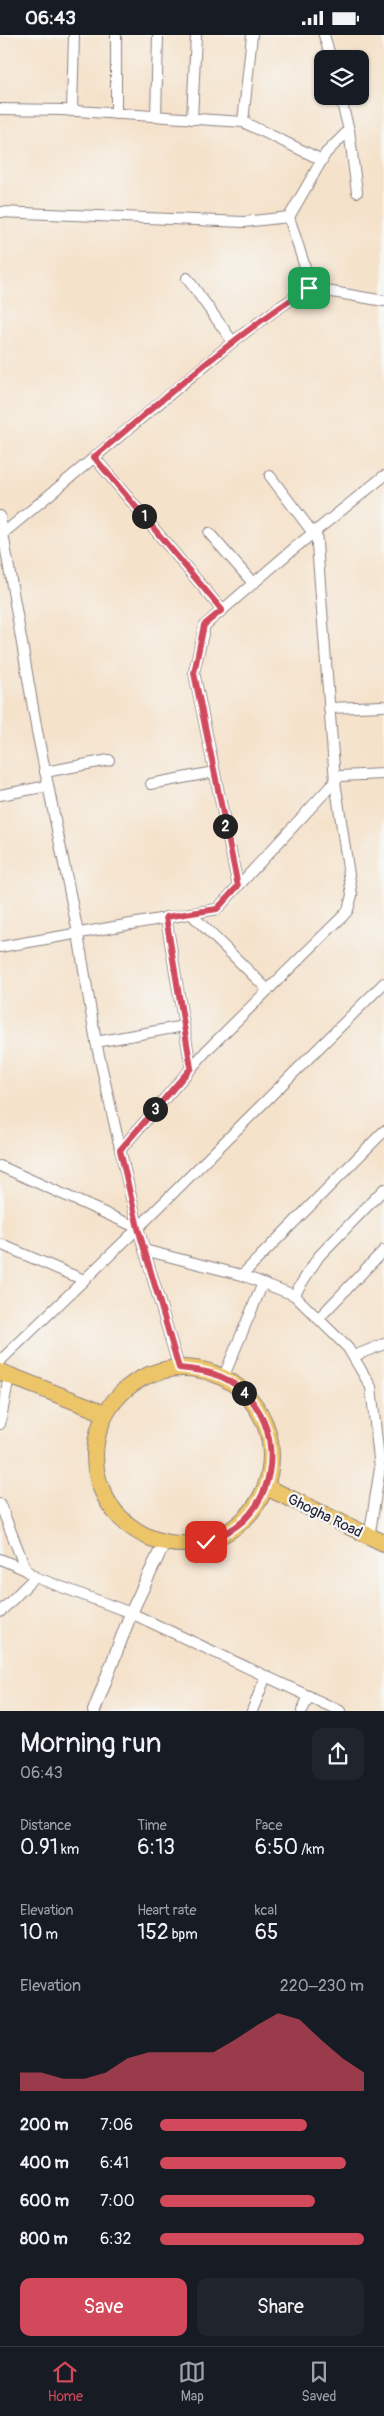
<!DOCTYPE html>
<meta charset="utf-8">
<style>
:root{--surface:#171b24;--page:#20242c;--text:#f1f3f6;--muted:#9ea1a6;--line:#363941;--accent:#d1495b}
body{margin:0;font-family:Pangolin,sans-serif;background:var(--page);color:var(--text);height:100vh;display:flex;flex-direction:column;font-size:19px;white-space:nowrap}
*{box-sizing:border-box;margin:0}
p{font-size:16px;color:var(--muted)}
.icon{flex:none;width:28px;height:28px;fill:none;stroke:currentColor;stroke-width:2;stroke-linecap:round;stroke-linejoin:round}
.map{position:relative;height:1676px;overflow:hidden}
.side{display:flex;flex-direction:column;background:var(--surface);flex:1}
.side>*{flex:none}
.buttons{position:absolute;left:314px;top:15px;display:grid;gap:10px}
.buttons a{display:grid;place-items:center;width:55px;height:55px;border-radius:10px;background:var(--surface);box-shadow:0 1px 4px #0004;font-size:25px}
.pin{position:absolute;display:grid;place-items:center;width:42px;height:42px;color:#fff;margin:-21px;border-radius:10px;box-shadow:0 2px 8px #0006}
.km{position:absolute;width:25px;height:25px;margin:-12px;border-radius:50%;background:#222;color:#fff;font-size:14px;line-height:25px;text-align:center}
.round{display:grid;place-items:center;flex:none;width:52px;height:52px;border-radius:10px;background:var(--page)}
.overview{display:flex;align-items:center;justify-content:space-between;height:85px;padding:0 20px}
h1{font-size:28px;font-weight:600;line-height:38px}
.metrics{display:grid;grid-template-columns:repeat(3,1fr);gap:8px;height:85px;padding:5px 20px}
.metrics div{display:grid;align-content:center}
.metrics b{font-size:21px;font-weight:600}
.metrics small{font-size:14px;font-weight:400}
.metrics p{font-size:14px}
.chart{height:140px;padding:10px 20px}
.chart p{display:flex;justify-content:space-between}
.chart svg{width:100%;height:90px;margin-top:5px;fill:var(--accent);opacity:.7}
.action{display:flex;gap:10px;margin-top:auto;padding:10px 20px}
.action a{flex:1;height:58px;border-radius:10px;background:var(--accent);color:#fff;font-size:20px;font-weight:600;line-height:58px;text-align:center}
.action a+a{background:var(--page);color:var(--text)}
ul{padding:0 20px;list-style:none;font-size:16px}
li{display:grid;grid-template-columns:80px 60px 1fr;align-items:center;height:38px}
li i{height:12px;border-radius:6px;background:var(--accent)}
.status{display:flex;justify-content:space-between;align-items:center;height:35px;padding:0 25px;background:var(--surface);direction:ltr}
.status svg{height:14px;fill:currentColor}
.menu{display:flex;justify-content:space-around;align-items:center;height:70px;border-top:1px solid var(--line);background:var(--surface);font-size:14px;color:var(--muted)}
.menu a{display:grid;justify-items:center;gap:2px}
.menu .selected{color:var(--accent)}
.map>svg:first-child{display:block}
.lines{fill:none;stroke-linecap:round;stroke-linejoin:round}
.minor-casing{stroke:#8c8283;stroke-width:12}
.tertiary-casing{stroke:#8c8283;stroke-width:14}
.primary-casing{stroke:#8c8283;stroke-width:18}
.minor{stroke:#fff;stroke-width:10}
.tertiary{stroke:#fff;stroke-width:12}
.primary{stroke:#edc569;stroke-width:16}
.route-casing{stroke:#fff;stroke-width:10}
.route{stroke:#d1495b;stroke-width:6}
.labels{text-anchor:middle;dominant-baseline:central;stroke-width:4.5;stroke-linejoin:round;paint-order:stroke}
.street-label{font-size:15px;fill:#22223b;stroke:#f6f6f2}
</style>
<div class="status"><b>06:43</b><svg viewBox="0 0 49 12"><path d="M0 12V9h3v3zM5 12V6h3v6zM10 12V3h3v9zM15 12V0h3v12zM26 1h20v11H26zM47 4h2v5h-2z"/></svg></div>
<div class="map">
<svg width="384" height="1676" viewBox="0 0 384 1676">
<rect width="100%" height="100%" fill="#f6f6f2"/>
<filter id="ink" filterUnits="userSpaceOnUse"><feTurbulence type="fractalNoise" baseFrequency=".02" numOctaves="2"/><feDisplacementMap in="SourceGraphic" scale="10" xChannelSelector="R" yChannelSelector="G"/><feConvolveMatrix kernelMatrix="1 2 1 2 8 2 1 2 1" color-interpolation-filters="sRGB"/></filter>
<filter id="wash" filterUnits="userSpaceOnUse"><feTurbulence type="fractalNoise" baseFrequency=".0096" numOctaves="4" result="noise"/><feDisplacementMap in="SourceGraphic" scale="20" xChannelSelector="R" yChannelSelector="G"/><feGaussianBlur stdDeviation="1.12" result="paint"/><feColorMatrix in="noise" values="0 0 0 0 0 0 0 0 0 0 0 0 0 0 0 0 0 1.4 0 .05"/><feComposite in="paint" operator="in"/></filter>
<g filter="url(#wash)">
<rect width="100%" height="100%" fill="#f5e2cb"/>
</g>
<g filter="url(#ink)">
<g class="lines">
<defs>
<g id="minor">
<polyline points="324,0 331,24"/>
<polyline points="0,74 62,75 243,87 252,0"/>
<polyline points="72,76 74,0"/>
<polyline points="116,79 116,0"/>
<polyline points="156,82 158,0"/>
<polyline points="192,84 196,0"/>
<polyline points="243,87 322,125"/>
<polyline points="349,95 357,157"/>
<polyline points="0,177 244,187 289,182 326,118 349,95 340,61"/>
<polyline points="289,182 312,254"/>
<polyline points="187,243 233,307"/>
<polyline points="94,422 222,575"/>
<polyline points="270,441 313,498"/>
<polyline points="0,481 37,696 77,893 96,1007 138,1193 179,1333"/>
<polyline points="209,498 253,548"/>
<polyline points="0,501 235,305 277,274 309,253 384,266"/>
<polyline points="329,673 383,671"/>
<polyline points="45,737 109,725"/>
<polyline points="151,749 214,737"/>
<polyline points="0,760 48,751"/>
<polyline points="238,851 194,637 205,590 292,515 384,441"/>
<polyline points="190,878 268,955"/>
<polyline points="166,882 191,1033"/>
<polyline points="0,912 217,874 340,741 384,739"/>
<polyline points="96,1007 184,991"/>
<polyline points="120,1115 207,1015 343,881 348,875 352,860 335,746 316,496"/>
<polyline points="0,1131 138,1193"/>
<polyline points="0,1209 84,1245"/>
<polyline points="144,1215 242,1240 294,1260"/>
<polyline points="242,1240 384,1096"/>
<polyline points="319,1283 384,1215"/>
<polyline points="354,1321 384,1309"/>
<polyline points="0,1326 134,1197 384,948"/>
<polyline points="223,1343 263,1248"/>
<polyline points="0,1389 9,1341"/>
<polyline points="0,1469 26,1535"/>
<polyline points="369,1503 380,1433 371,1352 348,1313 294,1260 319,1221 384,1154"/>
<polyline points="0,1524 26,1535 35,1542 131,1578 340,1676"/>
<polyline points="0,1577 35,1542"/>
<polyline points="252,1676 266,1641"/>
<polyline points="302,1676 309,1661"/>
</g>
<polyline id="tertiary" points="94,1676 131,1578 164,1508"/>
<g id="primary">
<circle cx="183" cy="1421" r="88"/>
<polyline points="0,1337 105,1378"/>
<polyline points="266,1452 384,1508"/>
</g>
</defs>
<use href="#minor" class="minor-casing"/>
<use href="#tertiary" class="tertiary-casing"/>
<use href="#primary" class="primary-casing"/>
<use href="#minor" class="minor"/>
<use href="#tertiary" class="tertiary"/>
<use href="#primary" class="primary"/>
</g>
</g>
<g class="lines" filter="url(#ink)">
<defs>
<path id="route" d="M206,1507C219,1502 232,1496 243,1486C283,1449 279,1380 234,1349C217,1337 199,1335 179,1333L138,1193L120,1115L191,1033L166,882L217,874L238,851L194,638L204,590L222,575L94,422C164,364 232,302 309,253"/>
</defs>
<use href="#route" class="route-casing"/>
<use href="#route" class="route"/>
</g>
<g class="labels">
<g class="street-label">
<text transform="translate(325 1481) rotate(26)">Ghogha Road</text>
</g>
</g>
</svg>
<div class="buttons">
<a><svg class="icon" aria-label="layers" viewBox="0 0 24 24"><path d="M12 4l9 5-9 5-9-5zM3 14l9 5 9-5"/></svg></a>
</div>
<div class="pin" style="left:309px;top:253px;background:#1e9e55"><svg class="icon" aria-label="arrive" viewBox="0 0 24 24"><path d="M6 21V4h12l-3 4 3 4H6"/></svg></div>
<div class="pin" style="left:206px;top:1507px;background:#d93025"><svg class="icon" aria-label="check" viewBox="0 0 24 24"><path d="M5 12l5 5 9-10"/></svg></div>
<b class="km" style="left:144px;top:481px">1</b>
<b class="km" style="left:225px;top:791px">2</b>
<b class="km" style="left:155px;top:1074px">3</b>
<b class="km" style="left:244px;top:1358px">4</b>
</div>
<section class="side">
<div class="overview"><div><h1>Morning run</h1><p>06:43</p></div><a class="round"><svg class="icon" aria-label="share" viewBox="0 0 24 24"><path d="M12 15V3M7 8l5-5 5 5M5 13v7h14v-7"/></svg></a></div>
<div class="metrics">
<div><p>Distance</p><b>0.91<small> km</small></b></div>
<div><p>Time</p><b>6:13</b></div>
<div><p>Pace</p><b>6:50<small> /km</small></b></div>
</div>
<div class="metrics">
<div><p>Elevation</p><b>10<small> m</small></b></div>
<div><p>Heart rate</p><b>152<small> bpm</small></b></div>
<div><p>kcal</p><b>65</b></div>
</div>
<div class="chart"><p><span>Elevation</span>220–230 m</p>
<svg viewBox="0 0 160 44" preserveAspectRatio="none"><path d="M0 44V35L10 35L20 38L30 38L40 35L50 28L60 25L70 25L80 25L90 25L100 19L110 12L120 6L130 9L140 19L150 28L160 35V44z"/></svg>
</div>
<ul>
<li><b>200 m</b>7:06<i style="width:72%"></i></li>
<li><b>400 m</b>6:41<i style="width:91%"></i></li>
<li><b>600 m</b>7:00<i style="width:76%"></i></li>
<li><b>800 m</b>6:32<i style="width:100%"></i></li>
</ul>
<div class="action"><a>Save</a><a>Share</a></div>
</section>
<nav class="menu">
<a class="selected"><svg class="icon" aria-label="home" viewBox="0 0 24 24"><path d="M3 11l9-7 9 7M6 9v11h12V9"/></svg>Home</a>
<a><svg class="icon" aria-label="map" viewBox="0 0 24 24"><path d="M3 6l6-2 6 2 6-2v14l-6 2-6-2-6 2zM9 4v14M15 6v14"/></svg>Map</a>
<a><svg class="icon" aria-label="saved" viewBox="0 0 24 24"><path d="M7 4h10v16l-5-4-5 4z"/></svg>Saved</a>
</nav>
